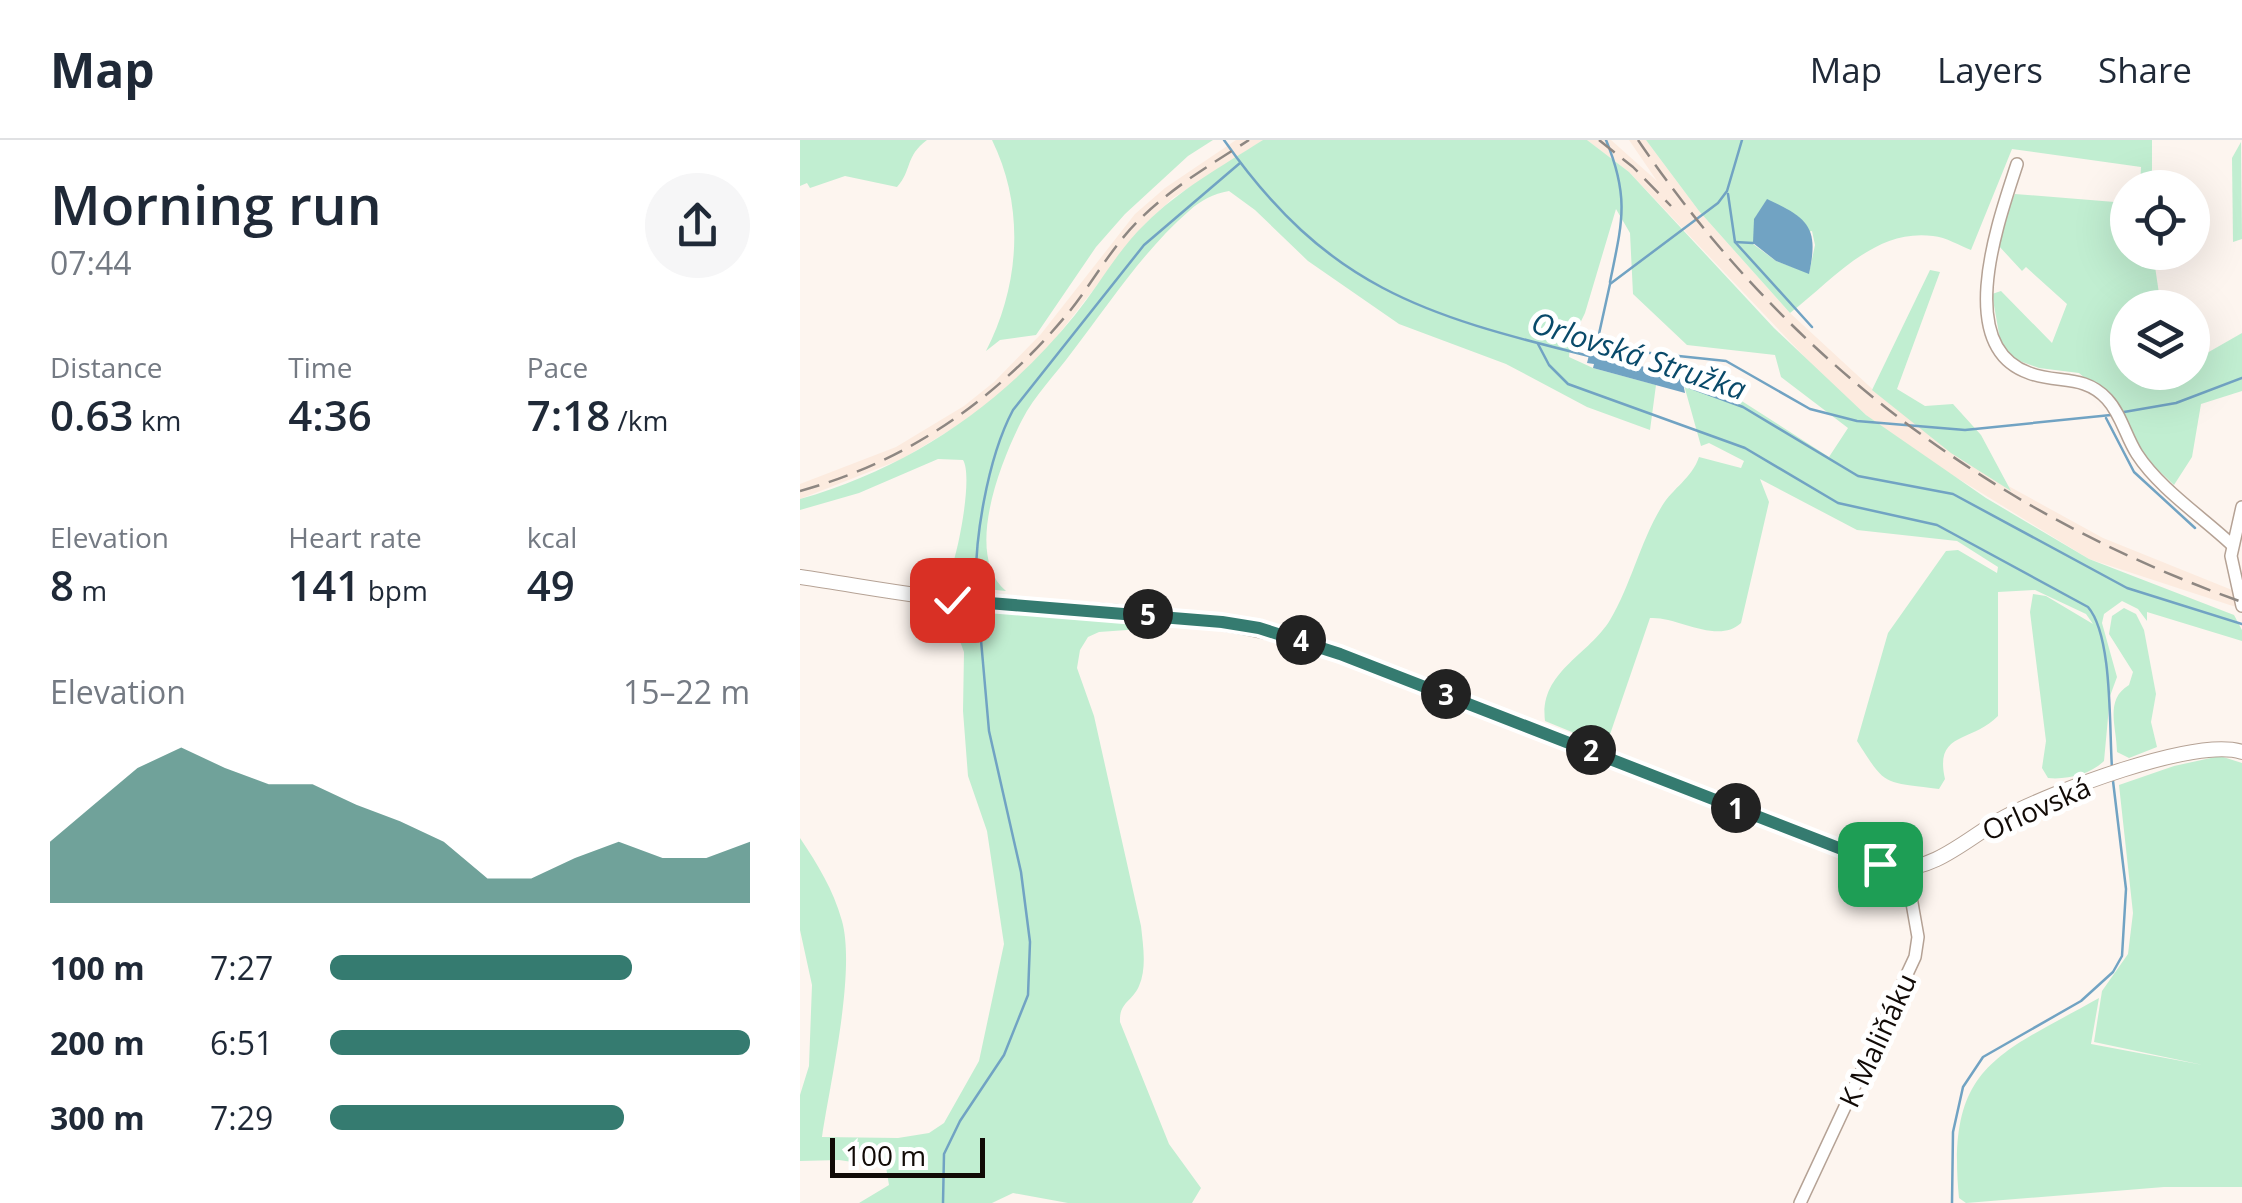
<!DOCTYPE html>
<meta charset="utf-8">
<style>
:root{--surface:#fff;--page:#f6f6f7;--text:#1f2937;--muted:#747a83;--line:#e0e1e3;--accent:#357b70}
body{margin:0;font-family:"Open Sans",sans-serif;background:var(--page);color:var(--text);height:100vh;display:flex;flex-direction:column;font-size:38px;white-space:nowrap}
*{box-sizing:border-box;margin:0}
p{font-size:32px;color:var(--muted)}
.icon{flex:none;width:55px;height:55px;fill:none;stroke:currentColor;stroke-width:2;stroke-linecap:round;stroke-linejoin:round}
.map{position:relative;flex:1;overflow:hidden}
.side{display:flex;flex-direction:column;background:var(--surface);width:800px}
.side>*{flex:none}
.fabs{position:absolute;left:1310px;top:30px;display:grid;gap:20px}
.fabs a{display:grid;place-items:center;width:100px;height:100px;border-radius:50%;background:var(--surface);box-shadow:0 10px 40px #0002;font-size:50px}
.scale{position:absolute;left:30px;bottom:25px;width:155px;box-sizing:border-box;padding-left:10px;border:5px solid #110a06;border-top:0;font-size:28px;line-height:35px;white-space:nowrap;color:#110a06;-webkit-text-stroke:8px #fff;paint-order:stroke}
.pin{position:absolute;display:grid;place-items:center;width:85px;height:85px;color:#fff;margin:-42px;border-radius:20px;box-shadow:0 5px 15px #0006}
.km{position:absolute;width:50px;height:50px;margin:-25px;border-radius:50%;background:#222;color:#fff;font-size:28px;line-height:50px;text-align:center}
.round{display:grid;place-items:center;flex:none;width:105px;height:105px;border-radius:52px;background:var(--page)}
.headline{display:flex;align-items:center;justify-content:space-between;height:170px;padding:0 50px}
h1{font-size:55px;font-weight:600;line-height:75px}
.metrics{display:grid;grid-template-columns:repeat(3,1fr);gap:15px;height:170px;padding:10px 50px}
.metrics div{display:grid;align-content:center}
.metrics b{font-size:42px;font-weight:600}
.metrics small{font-size:28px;font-weight:400}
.metrics p{font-size:28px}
.chart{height:280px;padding:20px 50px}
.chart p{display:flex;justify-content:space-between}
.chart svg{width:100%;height:180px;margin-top:10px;fill:var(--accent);opacity:.7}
ul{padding:0 50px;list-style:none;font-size:32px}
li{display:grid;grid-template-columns:160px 120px 1fr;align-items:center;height:75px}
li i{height:25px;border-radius:12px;background:var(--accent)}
header{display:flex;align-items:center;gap:60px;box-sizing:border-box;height:140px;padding:0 50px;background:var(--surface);border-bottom:2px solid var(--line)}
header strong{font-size:48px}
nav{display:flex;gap:55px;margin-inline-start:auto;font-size:35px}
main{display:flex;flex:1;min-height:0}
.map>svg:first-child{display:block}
.built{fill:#fcebdf}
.green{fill:#c1eed1;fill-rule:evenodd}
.water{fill:#71a3c3}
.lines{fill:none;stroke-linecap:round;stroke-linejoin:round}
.stream{stroke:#71a3c3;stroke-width:2.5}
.minor-casing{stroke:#b5a295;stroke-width:14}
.major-casing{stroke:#b5a295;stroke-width:16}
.minor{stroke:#fff;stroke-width:11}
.major{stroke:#fff;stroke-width:14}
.rail{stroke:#8e8782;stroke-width:2.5;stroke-dasharray:20 10;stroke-linecap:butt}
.route-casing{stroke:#fff;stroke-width:20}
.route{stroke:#357b70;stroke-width:12}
.labels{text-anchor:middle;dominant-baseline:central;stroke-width:10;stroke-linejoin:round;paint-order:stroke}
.street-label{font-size:28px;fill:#110a06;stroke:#fff}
.water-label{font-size:30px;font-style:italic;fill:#094a6a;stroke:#fff}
</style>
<header>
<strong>Map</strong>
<nav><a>Map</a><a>Layers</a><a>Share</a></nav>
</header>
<main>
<section class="side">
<div class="headline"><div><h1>Morning run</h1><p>07:44</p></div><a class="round"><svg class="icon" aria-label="share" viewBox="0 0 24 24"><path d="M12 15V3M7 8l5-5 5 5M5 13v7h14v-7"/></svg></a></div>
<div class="metrics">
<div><p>Distance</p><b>0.63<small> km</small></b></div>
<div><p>Time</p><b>4:36</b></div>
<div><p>Pace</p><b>7:18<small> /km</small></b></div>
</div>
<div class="metrics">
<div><p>Elevation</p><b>8<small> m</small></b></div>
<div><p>Heart rate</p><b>141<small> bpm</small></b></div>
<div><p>kcal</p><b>49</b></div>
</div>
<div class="chart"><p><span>Elevation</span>15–22 m</p>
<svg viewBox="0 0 160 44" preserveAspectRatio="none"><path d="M0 44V29L10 20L20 11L30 6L40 11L50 15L60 15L70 20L80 24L90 29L100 38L110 38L120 33L130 29L140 33L150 33L160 29V44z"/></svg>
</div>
<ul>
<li><b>100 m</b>7:27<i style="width:72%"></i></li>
<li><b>200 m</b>6:51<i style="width:100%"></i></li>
<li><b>300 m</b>7:29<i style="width:70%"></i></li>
</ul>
</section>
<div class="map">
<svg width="1442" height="1063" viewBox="0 0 1442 1063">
<rect width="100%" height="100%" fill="#fdf5ef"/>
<g class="built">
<polygon points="436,0 463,0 373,58 345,84 251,204 203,252 172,277 102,319 0,359 0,344 96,307 164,266 194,242 241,194 335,74 365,48"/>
<polygon points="787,0 811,0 857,41 829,0 846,0 899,71 990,173 1081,257 1139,301 1201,342 1303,398 1442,454 1442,469 1289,419 1123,317 1066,275 1018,231 829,32"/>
</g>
<g class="green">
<path d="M0,0H127C105,16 112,31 97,47L45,36L10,48L7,43L0,46Z"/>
<path d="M192,0H413L388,16L325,74L296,107L236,195L200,200L186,211C220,145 225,67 192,0Z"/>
<path d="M463,0H787L829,32L974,188L1066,275L1186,358L1289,419L1434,475L1442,490V501L1347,472V481L1338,469L1322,461L1304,474L1302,483L1317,537L1310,556L1304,621C1291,634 1267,640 1248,638L1242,628L1246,601L1230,472L1233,454L1246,456L1293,484L1286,474L1235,450L1198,452V576C1172,603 1134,591 1145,639L1139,649C1082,641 1087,648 1057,601L1088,493L1146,411L1158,410L1197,433L1198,427L1157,401L1057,390L960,339L969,362L941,483C918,505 877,476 850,478L806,606L745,581C739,532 788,516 810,480C831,445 840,402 862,366C873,348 892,338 899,317L941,328L944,321L909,303L901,306L882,238L937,258L1029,317L1048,288L981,237L975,215L887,205L833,154L830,93L816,69L785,173L770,204L769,217L793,228L856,245L850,290L787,267L706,224L599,184L508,121L455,70L429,51C413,54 401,60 389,71C343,111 309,164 272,212C256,234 234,256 222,280C201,321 163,415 206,451L145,445C156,427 174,337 163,320L138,319L59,353L0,370V359C111,327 202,265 275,175C299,145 317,111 345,84C379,50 422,26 463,0Z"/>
<path d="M846,0H1352V47H1340L1341,27L1212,9L1171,110C1160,106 1146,97 1133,96C1074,88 1032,141 990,173L899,71ZM1012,91L1015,105L1009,133L976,121L953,104Z"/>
<polygon points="1441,2 1442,99 1433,102 1432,18"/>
<polygon points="1215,54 1327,63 1328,112 1353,113 1361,167 1328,168 1328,232 1392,232 1393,221 1442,193 1442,251 1401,264 1392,317 1374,345 1339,312 1311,260 1279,233 1239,228 1214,219 1201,205 1192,154 1201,151 1252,203 1267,164 1226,127 1222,131 1198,105 1204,78"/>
<polygon points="1130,130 1140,132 1097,249 1125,266 1153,264 1181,295 1211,351 1151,313 1072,250"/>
<path d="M1324,468L1336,474L1344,490L1356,554L1351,582L1357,607L1329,618L1317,612C1317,587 1304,560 1329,545L1333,532L1309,494L1312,476Z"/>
<path d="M168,471L383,486L299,492L288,497L280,510L277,528L294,576L341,786C343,805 347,828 339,846C332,862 319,862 320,882L369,1004L401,1048L392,1063H268L213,1053L192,1063H59L89,1045L86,1027L39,1020L0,1021V955L9,926L12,845L0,790V698C18,725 33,749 42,781C56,832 30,943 22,997L98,998L129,993L144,983L179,921L204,804L187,691L168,636L163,571L164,512L155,488Z"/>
<path d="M1420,616L1442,623V1047H1364L1166,1063L1159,1058C1146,925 1198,915 1299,858L1291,904L1403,925L1294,902L1302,851L1328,814L1333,773L1319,645L1374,626Z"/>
</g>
<g class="water">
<path d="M967,59C1009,78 1019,88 1009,134L976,121L953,103L954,79Z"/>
<polygon points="790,211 882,238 885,253 793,228 794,224 787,223"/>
</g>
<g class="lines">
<g class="stream">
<path d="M424,0C527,147 622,175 789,216"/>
<path d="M806,0C830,58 822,83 810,142"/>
<polyline points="928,54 935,102 1012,187"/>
<polyline points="935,102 953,103"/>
<path d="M738,204L749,225L768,244L945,308L1038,363L1137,385L1288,467C1313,496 1309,588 1312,628"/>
<polyline points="795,212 810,144 918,63 927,51 942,0"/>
<polyline points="811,217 831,211 926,221 1010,269 1057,281 1165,290 1311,275"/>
<polyline points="883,245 943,267 1058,336 1153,354 1327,448 1442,484"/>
<polyline points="1324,272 1376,263 1442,238"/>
<polyline points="1306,278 1334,332 1395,388"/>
<path d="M177,458C172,405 188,317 213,270L344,105L440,23"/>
<polyline points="143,1063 144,1014 160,981 204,915 228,855 230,802 221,732 189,591 178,466"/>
<polyline points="1152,1063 1153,992 1163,947 1183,917 1281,861 1313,832 1322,816 1326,749 1313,641"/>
</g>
<defs>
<g id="minor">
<path d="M1217,24C1200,77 1152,206 1229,233C1258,244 1284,234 1307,259C1321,274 1326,297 1337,314C1359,348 1401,376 1431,404"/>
<polyline points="1442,367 1431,416 1442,466"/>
<polyline points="1000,1063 1115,817 1118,797 1106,729"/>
</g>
<path id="major" d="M0,437C61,446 122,458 183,463C307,472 421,471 540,513L1094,728C1135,732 1171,695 1205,677C1250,653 1397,596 1442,612"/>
</defs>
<use href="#minor" class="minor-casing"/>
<use href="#major" class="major-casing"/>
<use href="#minor" class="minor"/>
<use href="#major" class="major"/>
<g class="rail">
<polyline points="799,0 833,27 871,66"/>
<path d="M838,0C988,221 1192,373 1442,462"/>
<path d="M0,351C109,321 197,259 269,172C293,142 311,108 338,81C371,48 410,25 449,0"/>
</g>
</g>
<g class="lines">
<defs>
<polyline id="route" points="152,460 422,482 459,488 540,514 1080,724"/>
</defs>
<use href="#route" class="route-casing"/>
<use href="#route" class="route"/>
</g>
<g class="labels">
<g class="street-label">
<text transform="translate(1236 668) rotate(-24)">Orlovská</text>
<text transform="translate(1077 900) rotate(-65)">K Maliňáku</text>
</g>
<g class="water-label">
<text transform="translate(839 215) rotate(18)">Orlovská Stružka</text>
</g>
</g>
</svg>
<div class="fabs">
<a><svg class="icon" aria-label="locate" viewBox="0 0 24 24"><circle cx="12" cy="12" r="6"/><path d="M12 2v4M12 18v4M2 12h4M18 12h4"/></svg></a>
<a><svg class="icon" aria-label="layers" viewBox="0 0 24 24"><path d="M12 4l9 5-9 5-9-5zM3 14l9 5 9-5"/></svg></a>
</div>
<div class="scale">100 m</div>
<div class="pin" style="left:1080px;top:724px;background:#1e9e55"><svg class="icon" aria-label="arrive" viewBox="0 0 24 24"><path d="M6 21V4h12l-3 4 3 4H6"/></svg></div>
<div class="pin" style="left:152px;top:460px;background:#d93025"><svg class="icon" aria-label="check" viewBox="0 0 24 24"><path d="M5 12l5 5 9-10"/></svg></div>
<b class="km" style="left:936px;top:668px">1</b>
<b class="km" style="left:791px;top:610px">2</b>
<b class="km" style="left:646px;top:554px">3</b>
<b class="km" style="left:501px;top:500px">4</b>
<b class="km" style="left:348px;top:474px">5</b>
</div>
</main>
